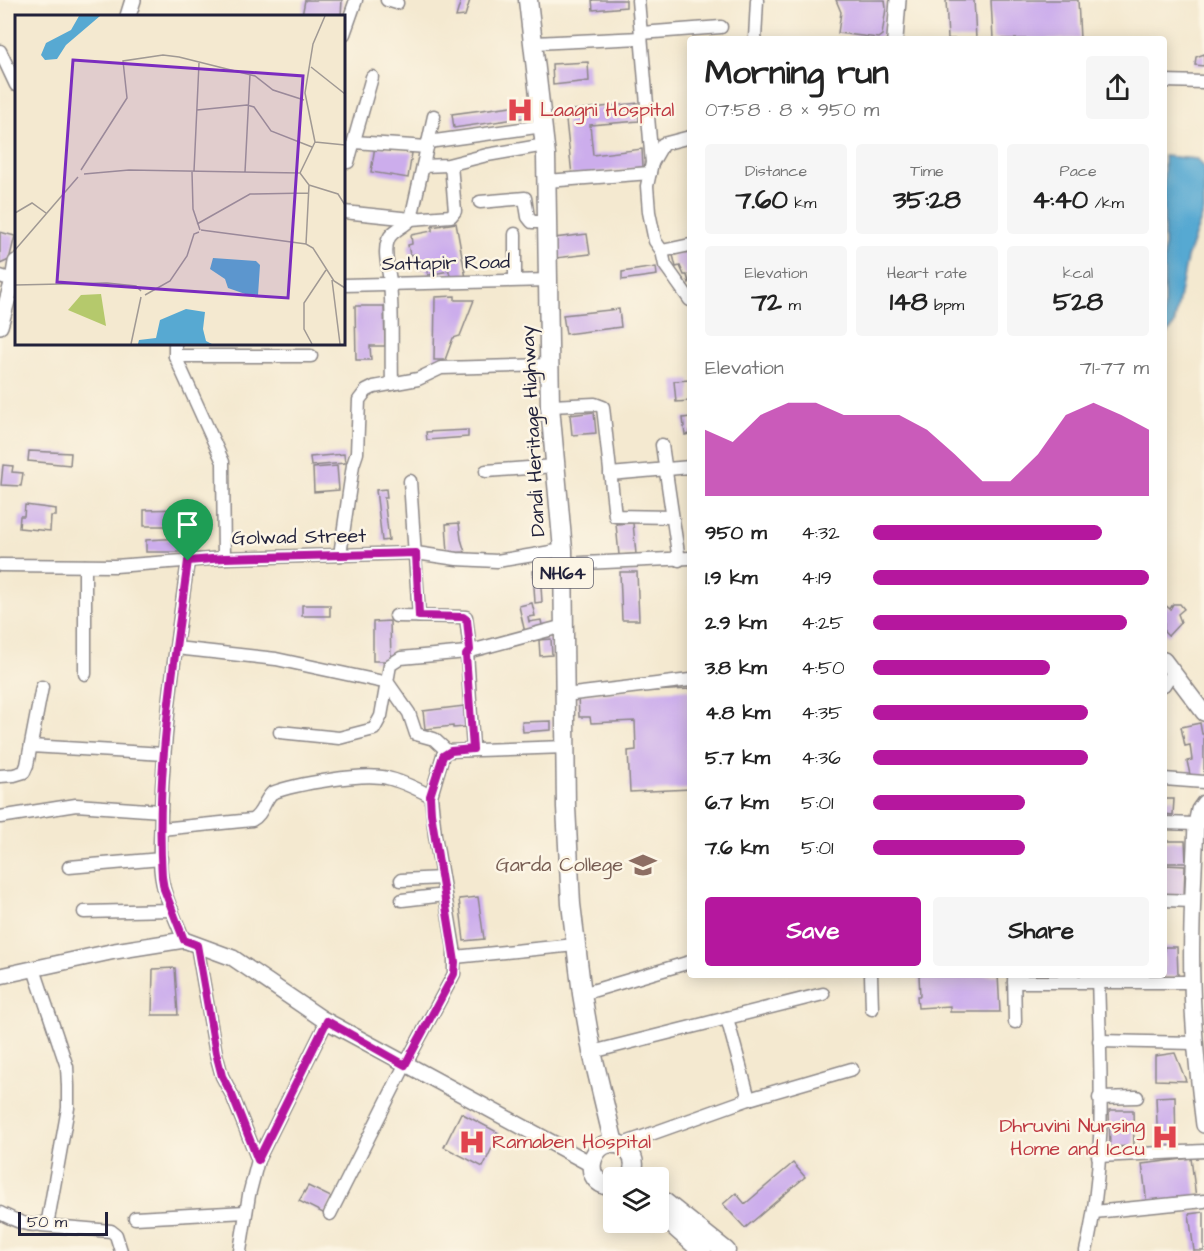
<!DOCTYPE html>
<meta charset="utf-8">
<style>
:root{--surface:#fff;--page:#f6f6f6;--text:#222;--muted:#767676;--accent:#b5179e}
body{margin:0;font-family:"Architects Daughter",sans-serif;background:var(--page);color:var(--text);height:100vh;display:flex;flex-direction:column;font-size:22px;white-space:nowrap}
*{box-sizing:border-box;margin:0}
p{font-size:20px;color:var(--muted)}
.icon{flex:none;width:33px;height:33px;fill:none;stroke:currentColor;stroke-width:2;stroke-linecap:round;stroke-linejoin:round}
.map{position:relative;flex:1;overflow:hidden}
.sheet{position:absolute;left:687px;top:36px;width:480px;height:942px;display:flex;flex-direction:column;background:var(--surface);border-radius:6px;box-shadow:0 3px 15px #0003}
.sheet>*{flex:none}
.fabs{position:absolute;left:603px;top:1167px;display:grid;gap:12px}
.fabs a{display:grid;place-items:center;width:66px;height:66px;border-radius:6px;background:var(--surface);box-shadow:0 3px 15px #0003;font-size:30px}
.scale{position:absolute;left:18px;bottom:15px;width:90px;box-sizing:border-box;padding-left:6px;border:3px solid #22223b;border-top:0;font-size:16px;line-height:21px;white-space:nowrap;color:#22223b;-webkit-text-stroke:4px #fcf5e5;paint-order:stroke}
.pin{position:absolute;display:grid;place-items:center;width:51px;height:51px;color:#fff;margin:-62px -26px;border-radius:50% 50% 50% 0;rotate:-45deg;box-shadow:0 0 6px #0007}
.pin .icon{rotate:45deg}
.round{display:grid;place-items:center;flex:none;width:63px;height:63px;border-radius:6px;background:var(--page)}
.overview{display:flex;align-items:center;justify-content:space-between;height:102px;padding:0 18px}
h1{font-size:33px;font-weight:700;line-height:45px}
.stats{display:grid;grid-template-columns:repeat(3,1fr);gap:9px;height:102px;padding:6px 18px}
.stats div{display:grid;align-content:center;border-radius:6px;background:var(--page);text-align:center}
.stats b{font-size:26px;font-weight:700}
.stats small{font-size:16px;font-weight:400}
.stats p{font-size:16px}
.chart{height:168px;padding:12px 18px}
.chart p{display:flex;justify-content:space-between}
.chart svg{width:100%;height:108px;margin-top:6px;fill:var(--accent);opacity:.7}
.primary-button{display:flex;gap:12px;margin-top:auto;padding:12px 18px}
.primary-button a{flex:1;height:69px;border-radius:6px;background:var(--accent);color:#fff;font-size:24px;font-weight:700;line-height:69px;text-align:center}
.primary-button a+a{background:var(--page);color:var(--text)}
ul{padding:0 18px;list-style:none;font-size:20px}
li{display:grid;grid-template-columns:96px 72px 1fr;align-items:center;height:45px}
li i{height:15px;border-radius:8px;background:var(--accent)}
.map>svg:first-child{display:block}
.water{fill:#57a9d2;stroke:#3c6686;stroke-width:1.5}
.building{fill:#ccadec}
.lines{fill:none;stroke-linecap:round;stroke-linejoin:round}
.minor-casing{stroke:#8b8686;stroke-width:15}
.major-casing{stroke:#8b8686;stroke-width:18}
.highway-casing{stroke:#8b8686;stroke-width:21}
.minor{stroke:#fff;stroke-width:12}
.major{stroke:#fff;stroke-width:15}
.highway{stroke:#fff;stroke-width:18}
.route-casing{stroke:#fff;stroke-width:12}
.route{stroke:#b5179e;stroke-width:8}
.labels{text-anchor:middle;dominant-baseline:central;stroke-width:5;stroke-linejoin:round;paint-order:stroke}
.shield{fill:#fcf5e5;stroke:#63616e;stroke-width:1.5}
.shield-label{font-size:18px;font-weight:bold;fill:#22223b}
.health-label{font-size:20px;fill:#be3a42;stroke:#fcf5e5;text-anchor:start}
.street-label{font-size:20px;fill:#22223b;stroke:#fcf5e5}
.education-label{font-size:20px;fill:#785e54;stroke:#fcf5e5;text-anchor:end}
.inset-road{fill:none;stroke:#a09994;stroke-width:1.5}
.view{fill:#7b2cbf;fill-opacity:0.15;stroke:#7b2cbf;stroke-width:3}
.inset-edge{fill:none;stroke:#22223b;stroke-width:3}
</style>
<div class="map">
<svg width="1204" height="1251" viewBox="0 0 1204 1251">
<rect width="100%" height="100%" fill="#fcf5e5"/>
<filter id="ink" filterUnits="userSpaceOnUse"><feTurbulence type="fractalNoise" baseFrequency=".0167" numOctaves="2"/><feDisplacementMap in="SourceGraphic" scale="12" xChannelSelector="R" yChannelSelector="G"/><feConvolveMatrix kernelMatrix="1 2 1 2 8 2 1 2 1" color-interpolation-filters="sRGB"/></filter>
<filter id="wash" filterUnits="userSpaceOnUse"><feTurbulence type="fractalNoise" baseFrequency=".008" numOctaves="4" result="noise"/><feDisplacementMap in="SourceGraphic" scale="24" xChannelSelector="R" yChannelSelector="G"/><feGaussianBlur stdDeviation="1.35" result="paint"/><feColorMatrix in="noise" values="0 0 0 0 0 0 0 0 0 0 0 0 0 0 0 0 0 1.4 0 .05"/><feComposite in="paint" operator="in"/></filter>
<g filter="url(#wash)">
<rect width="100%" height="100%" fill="#f4e9d0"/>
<polygon class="water" points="1164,156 1197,159 1204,167 1204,211 1187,258 1174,325 1164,339"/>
<g id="blocks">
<g class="building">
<polygon points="305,0 342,0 341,16 302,16"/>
<polygon points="461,0 470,0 465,16 456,17"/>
<polygon points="592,0 626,0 626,7 593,10"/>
<polygon points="836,0 885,0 886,8 882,35 878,38 838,33 841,12"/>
<polygon points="946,0 974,0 976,39 948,39"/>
<polygon points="991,0 1078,0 1080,39 993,39"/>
<polygon points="1204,54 1204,66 1195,65 1196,57"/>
<polygon points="588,62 589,81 553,85 552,64"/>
<polygon points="638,103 639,121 590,125 593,155 642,149 643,167 572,175 565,111"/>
<polygon points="526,104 528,117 454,128 452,114"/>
<polygon points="375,146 412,153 408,178 371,172"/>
<polygon points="456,223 466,278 451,281 449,271 428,275 426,268 419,269 416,254 410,255 408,245 412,244 411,235 432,231 432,227"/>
<polygon points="0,232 15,236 9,260 0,264"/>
<polygon points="587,234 590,254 556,258 554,238"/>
<polygon points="690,250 690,282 689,283 687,275 684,275 680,266 676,267 673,255"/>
<polygon points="656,267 657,275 622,280 622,272"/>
<polygon points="455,296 455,300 474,300 460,336 453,338 445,360 434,360 435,297"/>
<polygon points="355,306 384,306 385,346 370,346 371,360 356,360"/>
<polygon points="619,309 621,327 566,334 563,315"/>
<polygon points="690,380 690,401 676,402 674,381"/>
<polygon points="594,412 596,433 572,435 570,415"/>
<polygon points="690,417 690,434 685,435 683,418"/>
<polygon points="468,430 468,437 427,440 426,432"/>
<polygon points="29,451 71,453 70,465 28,461"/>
<polygon points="344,454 345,463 311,466 310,457"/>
<polygon points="3,465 13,466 12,472 23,473 21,486 1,485"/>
<polygon points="337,466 339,490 314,492 313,468"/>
<polygon points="386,489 387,498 384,498 389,540 382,541 376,490"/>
<polygon points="25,505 56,509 56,516 51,516 50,531 19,528 20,516 24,516"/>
<polygon points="183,509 184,526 144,526 144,510"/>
<polygon points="459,523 461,539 465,552 448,553 446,524"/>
<polygon points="633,523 636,554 619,555 616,524"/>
<polygon points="183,538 183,552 146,552 146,540"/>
<polygon points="540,570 542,602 535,603 533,571"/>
<polygon points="620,572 637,572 639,620 622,620"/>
<polygon points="532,603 535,616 528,617 529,622 541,620 543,629 525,633 519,606"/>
<polygon points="1164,604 1170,609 1173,604 1180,604 1184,609 1178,614 1181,622 1168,636 1164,632"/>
<rect x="302" y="605" width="28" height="11"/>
<polygon points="390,621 391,661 373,661 373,622"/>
<polygon points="551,639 552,655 540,656 539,640"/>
<polygon points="690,689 690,789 630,792 628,751 636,750 635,721 591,723 590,717 579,717 578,695"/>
<polygon points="464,706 466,727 453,728 453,726 425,729 423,711"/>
<polygon points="551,721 551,730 523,732 522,722"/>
<polygon points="1200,723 1202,734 1204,734 1204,777 1191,779 1187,761 1192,760 1190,745 1185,746 1181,727"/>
<polygon points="1164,799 1174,799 1173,815 1164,814"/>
<polygon points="1164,841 1185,841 1186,863 1164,863"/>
<polygon points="1164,865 1185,866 1184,896 1164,895"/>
<polygon points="478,897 484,939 464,941 459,899"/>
<polygon points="1164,947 1177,947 1178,976 1164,977"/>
<polygon points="175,968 178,1015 152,1015 153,969"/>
<polygon points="919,975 998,975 1000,1012 950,1012 950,1006 918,1008 917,996 920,996"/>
<polygon points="1175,1053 1186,1081 1155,1080 1155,1056"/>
<polygon points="1175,1096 1176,1149 1158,1150 1156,1097"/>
<polygon points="1109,1110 1133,1110 1134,1146 1110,1147"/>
<polygon points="461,1113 499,1133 483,1167 444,1147"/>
<polygon points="1191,1158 1196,1198 1147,1204 1142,1164"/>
<polygon points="793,1163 805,1177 745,1228 723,1204 736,1193 745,1204"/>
<polygon points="308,1186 333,1198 325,1214 299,1201"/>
<polygon points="1204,1212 1204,1251 1194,1251 1189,1214"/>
</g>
</g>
</g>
<g filter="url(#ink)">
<use href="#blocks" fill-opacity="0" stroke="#8b8686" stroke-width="1.5"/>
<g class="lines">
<defs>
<g id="minor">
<polyline points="387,0 397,3"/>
<polyline points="638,0 652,163 647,186 649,212 655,241 662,251 665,265 690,300"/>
<polyline points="641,33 721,27"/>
<polyline points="344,34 356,0"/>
<polyline points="755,39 757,0"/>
<polyline points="535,43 641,38"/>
<polyline points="0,51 16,85"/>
<polyline points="1164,81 1204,82"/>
<polyline points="354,142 427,147"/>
<polyline points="428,142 543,126"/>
<polyline points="348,162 372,77"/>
<polyline points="652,163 663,144 690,137"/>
<polyline points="423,166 448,165 487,155 545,145"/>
<polyline points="547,181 650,173"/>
<polyline points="480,202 525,198 528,217 532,222 548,222"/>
<polyline points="344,212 411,219 451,216 455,211 451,165"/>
<polyline points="515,234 515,280"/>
<polyline points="662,251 690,245"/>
<polyline points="0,276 13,280"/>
<polyline points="344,285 549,280"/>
<polyline points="175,344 175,356 223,462 224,558"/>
<polyline points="175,356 311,356"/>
<path d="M392,384C391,350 393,316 390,282C389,270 383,252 388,240C391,231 404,227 411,219L434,116"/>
<polyline points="550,406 595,404 603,407 615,516 672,517"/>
<polyline points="662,445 679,560"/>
<polyline points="486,471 555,466"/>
<polyline points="610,474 690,467"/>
<polyline points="410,481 419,616"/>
<polyline points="340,555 353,465 357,453 359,400 366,391 374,387 418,379 441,368 550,365"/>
<polyline points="563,564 690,558"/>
<polyline points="0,565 115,566 224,558 416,553 457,559 497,561 563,550"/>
<polyline points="396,616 466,617 470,650"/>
<polyline points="176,648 276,659 388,683 409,713 416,734 434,739 447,751"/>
<polyline points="85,674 85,566"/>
<polyline points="1164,685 1173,671"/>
<polyline points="565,695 690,680"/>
<polyline points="280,732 339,738 374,729 381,716 390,665 401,658 467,652"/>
<polyline points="31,746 164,754"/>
<polyline points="473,749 467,652 564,626"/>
<polyline points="0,776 14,775 24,772 27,765 42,687"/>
<polyline points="1164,779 1204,782"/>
<polyline points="0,817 76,805 161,811"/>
<polyline points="1164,823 1196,824"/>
<path d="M161,829L252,820C263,814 263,802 272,793C295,784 364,772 387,778C402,781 417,789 431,796"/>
<polyline points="69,867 161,859"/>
<polyline points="401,880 442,878"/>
<polyline points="402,900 445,895"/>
<polyline points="1164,900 1193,901"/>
<polyline points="84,912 172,910"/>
<path d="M184,940C177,923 169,906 164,889C157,864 161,836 161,811C164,727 176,644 188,561"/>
<polyline points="197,945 216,1054 222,1076 232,1095 258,1160"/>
<polyline points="455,957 575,945"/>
<polyline points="871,975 872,1009"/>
<polyline points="1014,975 1015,1022"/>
<polyline points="1014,982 1192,982"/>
<polyline points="582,994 690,962"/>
<polyline points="727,1018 749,1099"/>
<polyline points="1099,1041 1195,1043"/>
<polyline points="592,1052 823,994"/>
<polyline points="1099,1098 1137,1097"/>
<polyline points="620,1145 749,1099 852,1069"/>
<polyline points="1098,1156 1204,1151"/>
<polyline points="1094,1212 1204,1201"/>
<path d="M0,1213C15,1220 32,1231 48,1220L68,1108V1086L67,1067L34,969"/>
<polyline points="330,1214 405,1065 454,974 454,948 435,835 431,796 443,755 447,751 566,747"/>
<polyline points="135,1218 246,1212"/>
<polyline points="41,1225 111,1231 116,1235 121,1251"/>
<polyline points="240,1251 249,1195 258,1160 327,1021"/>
<path d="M1086,1251C1107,1162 1100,1066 1098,975"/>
</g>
<g id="major">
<polyline points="128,16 133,0"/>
<polyline points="895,39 898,0"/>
<polyline points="0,326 13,280 16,262"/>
<polyline points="1164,660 1204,713"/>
<path d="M1204,803L1199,810L1196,824C1194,877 1190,929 1192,982C1193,1030 1198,1077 1204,1125"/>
<polyline points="0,976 115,951 184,940 233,958 321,1018 591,1164"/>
</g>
<g id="highway">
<polyline points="528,0 546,156 550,406 563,550 566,807 571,904 582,994 592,1052 614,1144"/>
<path d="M614,1187C570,1182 600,1122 628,1151C636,1159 635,1169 630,1178"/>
<polyline points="658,1197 726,1251"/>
<polyline points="658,1212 702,1251"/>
</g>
</defs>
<use href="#minor" class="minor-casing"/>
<use href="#major" class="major-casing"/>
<use href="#highway" class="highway-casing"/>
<use href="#minor" class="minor"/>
<use href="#major" class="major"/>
<use href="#highway" class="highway"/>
</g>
</g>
<g class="lines" filter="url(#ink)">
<defs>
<path id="route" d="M416,553L419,616L463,617L467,620L470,650L466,655L473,749L451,751L443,756L430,796L431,813L455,962L454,974L405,1065L327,1021L258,1160L232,1095L222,1076L216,1053L197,945L184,940L164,889L162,877C155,771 174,665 188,561L224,558Z"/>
</defs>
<use href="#route" class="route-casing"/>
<use href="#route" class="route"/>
</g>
<defs>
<symbol id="hospital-bare" viewBox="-9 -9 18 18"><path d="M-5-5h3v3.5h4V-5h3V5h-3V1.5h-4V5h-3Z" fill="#e0444e" stroke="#fcf5e5" stroke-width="2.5" paint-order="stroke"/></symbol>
<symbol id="university-bare" viewBox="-9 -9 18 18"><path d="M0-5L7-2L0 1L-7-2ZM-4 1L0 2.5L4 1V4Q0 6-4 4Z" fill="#8d6e63" stroke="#fcf5e5" stroke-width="2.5" paint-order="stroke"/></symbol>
</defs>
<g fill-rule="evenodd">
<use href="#hospital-bare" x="501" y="91" width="38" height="38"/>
<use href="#university-bare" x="624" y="846" width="38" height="38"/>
<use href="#hospital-bare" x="1146" y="1118" width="38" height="38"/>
<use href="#hospital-bare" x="453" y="1123" width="38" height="38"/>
</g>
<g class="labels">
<rect class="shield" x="533" y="558" width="60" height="30" rx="4.5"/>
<g class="shield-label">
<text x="563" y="573">NH64</text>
</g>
<g class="health-label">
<text x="540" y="110">Laagni Hospital</text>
<text x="1145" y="1126" text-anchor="end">Dhruvini Nursing<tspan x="1145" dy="23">Home and Iccu</tspan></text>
<text x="492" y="1142">Ramaben Hospital</text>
</g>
<g class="street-label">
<text transform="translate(446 263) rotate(-1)">Sattapir Road</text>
<text transform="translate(533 431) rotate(-93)">Dandi Heritage Highway</text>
<text transform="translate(299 537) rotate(-1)">Golwad Street</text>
</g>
<g class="education-label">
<text x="623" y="865">Garda College</text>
</g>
</g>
<g transform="translate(15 15)">
<rect width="330" height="330" fill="#f4e9d0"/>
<path d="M86,279L91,311L53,295L66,280Z" fill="#b5c96c"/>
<path d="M64,1H85L51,30L42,44L30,45L26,40L31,28L56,15ZM198,243L241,246L245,250L243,280L236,281L213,273L210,264L195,254ZM171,294L190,297L188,314L191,326L197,329H123L124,325L141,323L145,305Z" fill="#57a9d2"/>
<path class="inset-road" d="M296,52L330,79M182,95L232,90L239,92L256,116L297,132M300,127L330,130M66,155L112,83L108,46L148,40L164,42L240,61L258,75L289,85M179,156L184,48M177,157L178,194L185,215M230,157L235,59M285,158L294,170L291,229M69,159L114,155L285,158L300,127L290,78L298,29L310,1M294,170L323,179L330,190M0,198L17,188L31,198M182,209L235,179L293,178M186,215L291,229L298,233L319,266L330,273M0,235L63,162M317,265L325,329M0,270L92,268L121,271L126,276M130,280L155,266L172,241L179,219L184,217M116,329L126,282M297,329L289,314V288L311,255"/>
<path class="view" d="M58,45L288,61L273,283L42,267Z"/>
<rect width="330" height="330" class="inset-edge"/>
</g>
</svg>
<div class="fabs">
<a><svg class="icon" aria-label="layers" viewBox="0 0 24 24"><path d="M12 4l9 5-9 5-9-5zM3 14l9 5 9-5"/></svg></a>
</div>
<div class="scale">50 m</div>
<div class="pin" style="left:188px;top:561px;background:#1e9e55"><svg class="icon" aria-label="arrive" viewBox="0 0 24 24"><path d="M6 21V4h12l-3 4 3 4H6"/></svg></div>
<section class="sheet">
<div class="overview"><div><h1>Morning run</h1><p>07:58 · 8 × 950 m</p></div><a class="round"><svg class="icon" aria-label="share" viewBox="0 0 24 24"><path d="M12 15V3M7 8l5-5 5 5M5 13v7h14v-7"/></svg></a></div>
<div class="stats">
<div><p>Distance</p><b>7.60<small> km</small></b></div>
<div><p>Time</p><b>35:28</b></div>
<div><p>Pace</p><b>4:40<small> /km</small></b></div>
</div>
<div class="stats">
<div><p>Elevation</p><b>72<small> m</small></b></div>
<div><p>Heart rate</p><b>148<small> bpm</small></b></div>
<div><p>kcal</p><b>528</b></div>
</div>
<div class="chart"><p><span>Elevation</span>71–77 m</p>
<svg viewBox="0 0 160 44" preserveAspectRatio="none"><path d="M0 44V17L10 22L20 11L30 6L40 6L50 11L60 11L70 11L80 17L90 27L100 38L110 38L120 27L130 11L140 6L150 11L160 17V44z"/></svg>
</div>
<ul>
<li><b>950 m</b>4:32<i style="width:83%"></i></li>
<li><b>1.9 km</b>4:19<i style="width:100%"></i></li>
<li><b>2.9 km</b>4:25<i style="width:92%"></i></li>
<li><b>3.8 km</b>4:50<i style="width:64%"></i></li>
<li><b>4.8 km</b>4:35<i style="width:78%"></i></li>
<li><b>5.7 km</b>4:36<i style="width:78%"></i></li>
<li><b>6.7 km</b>5:01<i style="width:55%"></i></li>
<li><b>7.6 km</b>5:01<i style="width:55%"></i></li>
</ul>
<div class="primary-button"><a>Save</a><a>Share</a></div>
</section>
</div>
